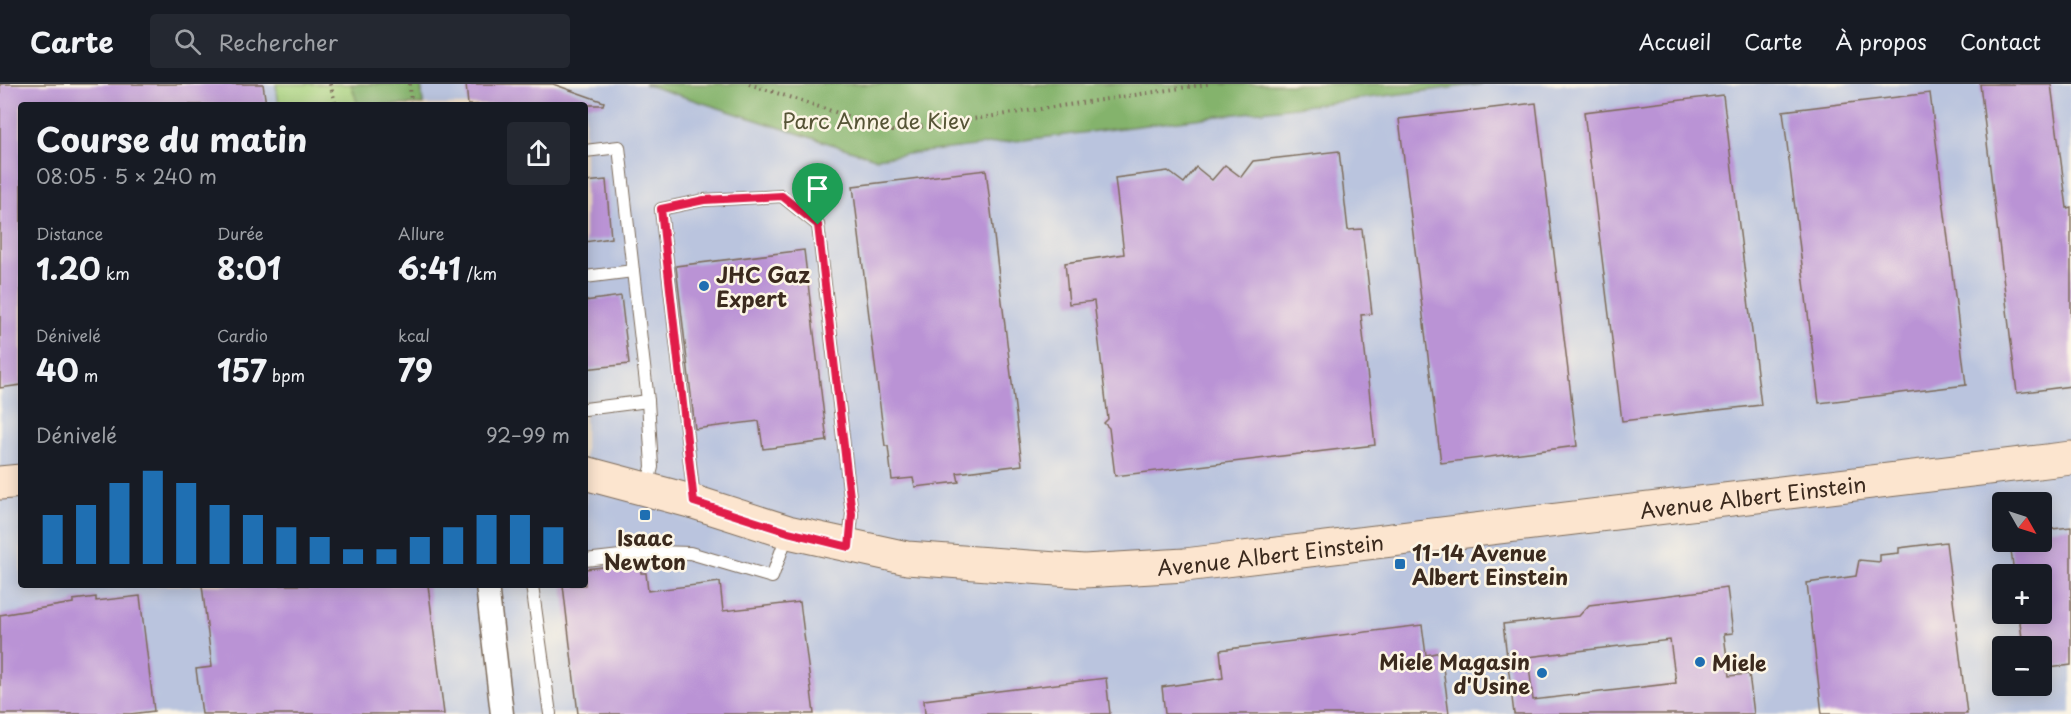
<!DOCTYPE html>
<html lang="fr">
<meta charset="utf-8">
<style>
:root{--surface:#171b24;--page:#242831;--text:#f1f3f6;--muted:#9ea1a6;--line:#363941;--accent:#1f6fb2}
body{margin:0;font-family:"Playpen Sans",sans-serif;background:var(--page);color:var(--text);height:100vh;display:flex;flex-direction:column;font-size:22px;white-space:nowrap}
*{box-sizing:border-box;margin:0}
p{font-size:20px;color:var(--muted)}
.icon{flex:none;width:33px;height:33px;fill:none;stroke:currentColor;stroke-width:2;stroke-linecap:round;stroke-linejoin:round}
.map{position:relative;flex:1;overflow:hidden}
.details{position:absolute;left:18px;top:18px;width:570px;height:486px;display:flex;flex-direction:column;background:var(--surface);border-radius:6px;box-shadow:0 3px 15px #0003}
.details>*{flex:none}
.needle{width:39px;rotate:129deg}
.buttons{position:absolute;left:1992px;top:408px;display:grid;gap:12px}
.buttons a{display:grid;place-items:center;width:60px;height:60px;border-radius:6px;background:var(--surface);box-shadow:0 3px 15px #0003;font-size:30px}
.pin{position:absolute;display:grid;place-items:center;width:51px;height:51px;color:#fff;margin:-62px -26px;border-radius:50% 50% 50% 0;rotate:-45deg;box-shadow:0 0 6px #0007}
.pin .icon{rotate:45deg}
.round{display:grid;place-items:center;flex:none;width:63px;height:63px;border-radius:6px;background:var(--page)}
.headline{display:flex;align-items:center;justify-content:space-between;height:102px;padding:0 18px}
h1{font-size:33px;font-weight:700;line-height:45px}
.stats{display:grid;grid-template-columns:repeat(3,1fr);gap:9px;height:102px;padding:6px 18px}
.stats div{display:grid;align-content:center}
.stats b{font-size:30px;font-weight:700}
.stats small{font-size:16px;font-weight:400}
.stats p{font-size:16px}
.chart{height:168px;padding:12px 18px}
.chart p{display:flex;justify-content:space-between}
.chart svg{width:100%;height:108px;margin-top:6px;stroke:var(--accent);stroke-width:6}
header{display:flex;align-items:center;gap:36px;box-sizing:border-box;height:84px;padding:0 30px;background:var(--surface);border-bottom:2px solid var(--line)}
header strong{font-size:28px}
nav{display:flex;gap:33px;margin-inline-start:auto;font-size:21px}
.search{width:420px;height:54px;background:var(--page);display:flex;align-items:center;gap:15px;box-sizing:border-box;padding:0 21px;border-radius:6px;color:var(--muted);font-size:22px}
.map>svg:first-child{display:block}
.industrial{fill:#bac4de;fill-rule:evenodd}
.green{fill:#a6d17d;stroke:#707e4e;stroke-width:1.5}
.forest{fill:#84b36c;stroke:#606e45;stroke-width:1.5}
.building{fill:#ba93d5;fill-rule:evenodd}
.lines{fill:none;stroke-linecap:round;stroke-linejoin:round}
.lane-casing{stroke:#7c6b5a;stroke-width:14}
.street-casing{stroke:#7c6b5a;stroke-width:25}
.secondary-casing{stroke:#7c6b5a;stroke-width:35}
.path{stroke:#7c6b5a;stroke-width:4;stroke-dasharray:1.5 4.5;stroke-linecap:butt}
.lane{stroke:#fff;stroke-width:12}
.street{stroke:#fff;stroke-width:22}
.secondary{stroke:#fce5cf;stroke-width:33}
.route-casing{stroke:#fff;stroke-width:12}
.route{stroke:#e11d48;stroke-width:8}
.poi-dot{fill:#1f6fb2;stroke:#fcf5e5;stroke-width:2}
.labels{text-anchor:middle;dominant-baseline:central;stroke-width:5;stroke-linejoin:round;paint-order:stroke}
.park-label{font-size:21px;fill:#565436;stroke:#fcf5e5}
.poi-label{font-size:21px;font-weight:bold;fill:#3b2a1e;stroke:#fcf5e5;text-anchor:start}
.street-label{font-size:21px;fill:#3b2a1e;stroke:#fcf5e5}
</style>
<header>
<strong>Carte</strong>
<div class="search"><svg class="icon" aria-label="search" viewBox="0 0 24 24"><circle cx="10" cy="10" r="6"/><path d="M15 15l6 6"/></svg>Rechercher</div>
<nav><a>Accueil</a><a>Carte</a><a>À propos</a><a>Contact</a></nav>
</header>
<div class="map">
<svg width="2071" height="630" viewBox="0 0 2071 630">
<rect width="100%" height="100%" fill="#fcf5e5"/>
<filter id="ink" filterUnits="userSpaceOnUse"><feTurbulence type="fractalNoise" baseFrequency=".0167" numOctaves="2"/><feDisplacementMap in="SourceGraphic" scale="12" xChannelSelector="R" yChannelSelector="G"/><feConvolveMatrix kernelMatrix="1 2 1 2 8 2 1 2 1" color-interpolation-filters="sRGB"/></filter>
<filter id="wash" filterUnits="userSpaceOnUse"><feTurbulence type="fractalNoise" baseFrequency=".008" numOctaves="4" result="noise"/><feDisplacementMap in="SourceGraphic" scale="24" xChannelSelector="R" yChannelSelector="G"/><feGaussianBlur stdDeviation="1.35" result="paint"/><feColorMatrix in="noise" values="0 0 0 0 0 0 0 0 0 0 0 0 0 0 0 0 0 1.4 0 .05"/><feComposite in="paint" operator="in"/></filter>
<g filter="url(#wash)">
<rect width="100%" height="100%" fill="#f6e3c8"/>
<path class="industrial" d="M0,0H276L279,21H21V501H585V21H423L421,0H644L875,74L1482,0H2071V630H0ZM2002,418H2042V458H2002ZM2002,490H2042V530H2002ZM2002,562H2042V602H2002Z"/>
<polygon class="green" points="276,0 421,0 423,21 279,21"/>
<g class="forest">
<polygon points="351,0 421,0 423,21 358,21"/>
<polygon points="644,0 1482,0 875,74"/>
</g>
<g id="blocks">
<g class="building">
<polygon points="0,0 263,0 266,21 21,21 21,301 0,304"/>
<polygon points="466,0 553,0 604,18 603,21 468,21"/>
<polygon points="1980,0 2051,0 2067,124 2071,123 2071,302 2017,309"/>
<polygon points="1930,9 1966,301 1819,319 1783,27"/>
<polygon points="1723,11 1761,321 1622,337 1584,28"/>
<polygon points="1536,19 1577,362 1441,379 1399,35"/>
<polygon points="1339,67 1348,146 1362,145 1372,230 1361,231 1375,361 1115,392 1109,344 1104,339 1108,335 1094,217 1069,220 1065,179 1124,170 1115,94 1168,87 1184,99 1196,83 1212,96 1225,81 1241,93 1253,77"/>
<polygon points="986,86 1022,381 957,389 959,398 915,403 913,394 892,396 888,362 885,362 853,102"/>
<polygon points="606,96 611,154 585,158 585,98"/>
<polygon points="804,166 827,357 763,365 759,337 695,345 676,182"/>
<polygon points="621,212 629,280 585,285 585,217"/>
<polygon points="2071,443 2071,581 2042,585 2042,562 2023,562 2019,530 2042,530 2042,490 2014,490 2010,458 2042,458 2042,446"/>
<polygon points="1946,458 1967,630 1822,630 1807,499 1856,492 1859,476 1880,478 1880,471 1899,469 1899,464"/>
<polygon points="640,479 641,489 646,489 648,507 720,498 723,527 800,518 814,630 578,630 563,501 585,501 585,485"/>
<polygon points="202,501 428,501 444,630 202,630 196,585 212,583"/>
<path d="M1727,504L1733,549L1724,550L1729,592L1749,590L1754,630H1514L1503,540L1579,532L1589,521ZM1670,556L1676,599L1533,616L1528,573Z"/>
<polygon points="140,512 154,627 130,630 0,630 0,531 73,519 73,516 96,513 96,517"/>
<polygon points="1422,541 1426,571 1441,568 1449,630 1165,630 1162,603 1223,594 1220,566"/>
<polygon points="1106,594 1110,630 925,630 924,616"/>
</g>
</g>
</g>
<g filter="url(#ink)">
<use href="#blocks" fill-opacity="0" stroke="#7c6b5a" stroke-width="1.5"/>
<g class="lines">
<defs>
<g id="lane">
<polyline points="585,67 619,63 633,187 585,193"/>
<polyline points="633,187 648,317 652,383 647,403"/>
<polyline points="585,325 648,317"/>
<polyline points="694,415 661,125 704,116 782,112 818,141 852,430 849,461"/>
<polyline points="585,476 656,468 690,469 772,493 788,449"/>
<polyline points="532,501 550,630"/>
</g>
<polyline id="street" points="487,501 502,630"/>
<g id="secondary">
<path id="s1" d="M585,389L694,418L788,448L907,474L1084,487L1185,481L2071,374"/>
<polyline points="0,399 21,397"/>
</g>
</defs>
<use href="#lane" class="lane-casing"/>
<use href="#street" class="street-casing"/>
<use href="#secondary" class="secondary-casing"/>
<g class="path">
<polyline points="330,0 336,21"/>
<polyline points="410,0 411,21"/>
<polyline points="749,0 893,47 1208,0"/>
</g>
<use href="#lane" class="lane"/>
<use href="#street" class="street"/>
<use href="#secondary" class="secondary"/>
</g>
</g>
<g class="lines" filter="url(#ink)">
<defs>
<polygon id="route" points="782,112 818,141 852,430 849,463 788,448 694,418 661,125 704,116"/>
</defs>
<use href="#route" class="route-casing"/>
<use href="#route" class="route"/>
</g>
<g class="poi-dot">
<circle cx="704" cy="202" r="6"/>
<rect x="639" y="425" width="12" height="12" rx="3"/>
<rect x="1394" y="474" width="12" height="12" rx="3"/>
<circle cx="1700" cy="578" r="6"/>
<circle cx="1542" cy="589" r="6"/>
</g>
<g class="labels">
<g class="park-label">
<text x="876" y="36">Parc Anne de Kiev</text>
</g>
<g class="poi-label">
<text x="716" y="190">JHC Gaz<tspan x="716" dy="24">Expert</tspan></text>
<text x="645" y="453" text-anchor="middle">Isaac<tspan x="645" dy="24">Newton</tspan></text>
<text x="1412" y="468">11-14 Avenue<tspan x="1412" dy="24">Albert Einstein</tspan></text>
<text x="1530" y="577" text-anchor="end">Miele Magasin<tspan x="1530" dy="24">d'Usine</tspan></text>
<text x="1712" y="578">Miele</text>
</g>
<g class="street-label">
<text stroke="none"><textPath href="#s1" startOffset="1184">Avenue Albert Einstein</textPath></text>
<text stroke="none"><textPath href="#s1" startOffset="698">Avenue Albert Einstein</textPath></text>
</g>
</g>
</svg>
<div class="buttons">
<a><svg class="needle" viewBox="-14 -14 28 28"><path d="M0-13l5 13h-10z" fill="#e53935"/><path d="M0 13l5-13h-10z" fill="#9ea1a6"/></svg></a>
<a>+</a>
<a>−</a>
</div>
<div class="pin" style="left:818px;top:141px;background:#1e9e55"><svg class="icon" aria-label="arrive" viewBox="0 0 24 24"><path d="M6 21V4h12l-3 4 3 4H6"/></svg></div>
<section class="details">
<div class="headline"><div><h1>Course du matin</h1><p>08:05 · 5 × 240 m</p></div><a class="round"><svg class="icon" aria-label="share" viewBox="0 0 24 24"><path d="M12 15V3M7 8l5-5 5 5M5 13v7h14v-7"/></svg></a></div>
<div class="stats">
<div><p>Distance</p><b>1.20<small> km</small></b></div>
<div><p>Durée</p><b>8:01</b></div>
<div><p>Allure</p><b>6:41<small> /km</small></b></div>
</div>
<div class="stats">
<div><p>Dénivelé</p><b>40<small> m</small></b></div>
<div><p>Cardio</p><b>157<small> bpm</small></b></div>
<div><p>kcal</p><b>79</b></div>
</div>
<div class="chart"><p><span>Dénivelé</span>92–99 m</p>
<svg viewBox="0 0 160 44" preserveAspectRatio="none"><path d="M5 44V24M15 44V20M25 44V11M35 44V6M45 44V11M55 44V20M65 44V24M75 44V29M85 44V33M95 44V38M105 44V38M115 44V33M125 44V29M135 44V24M145 44V24M155 44V29"/></svg>
</div>
</section>
</div>
